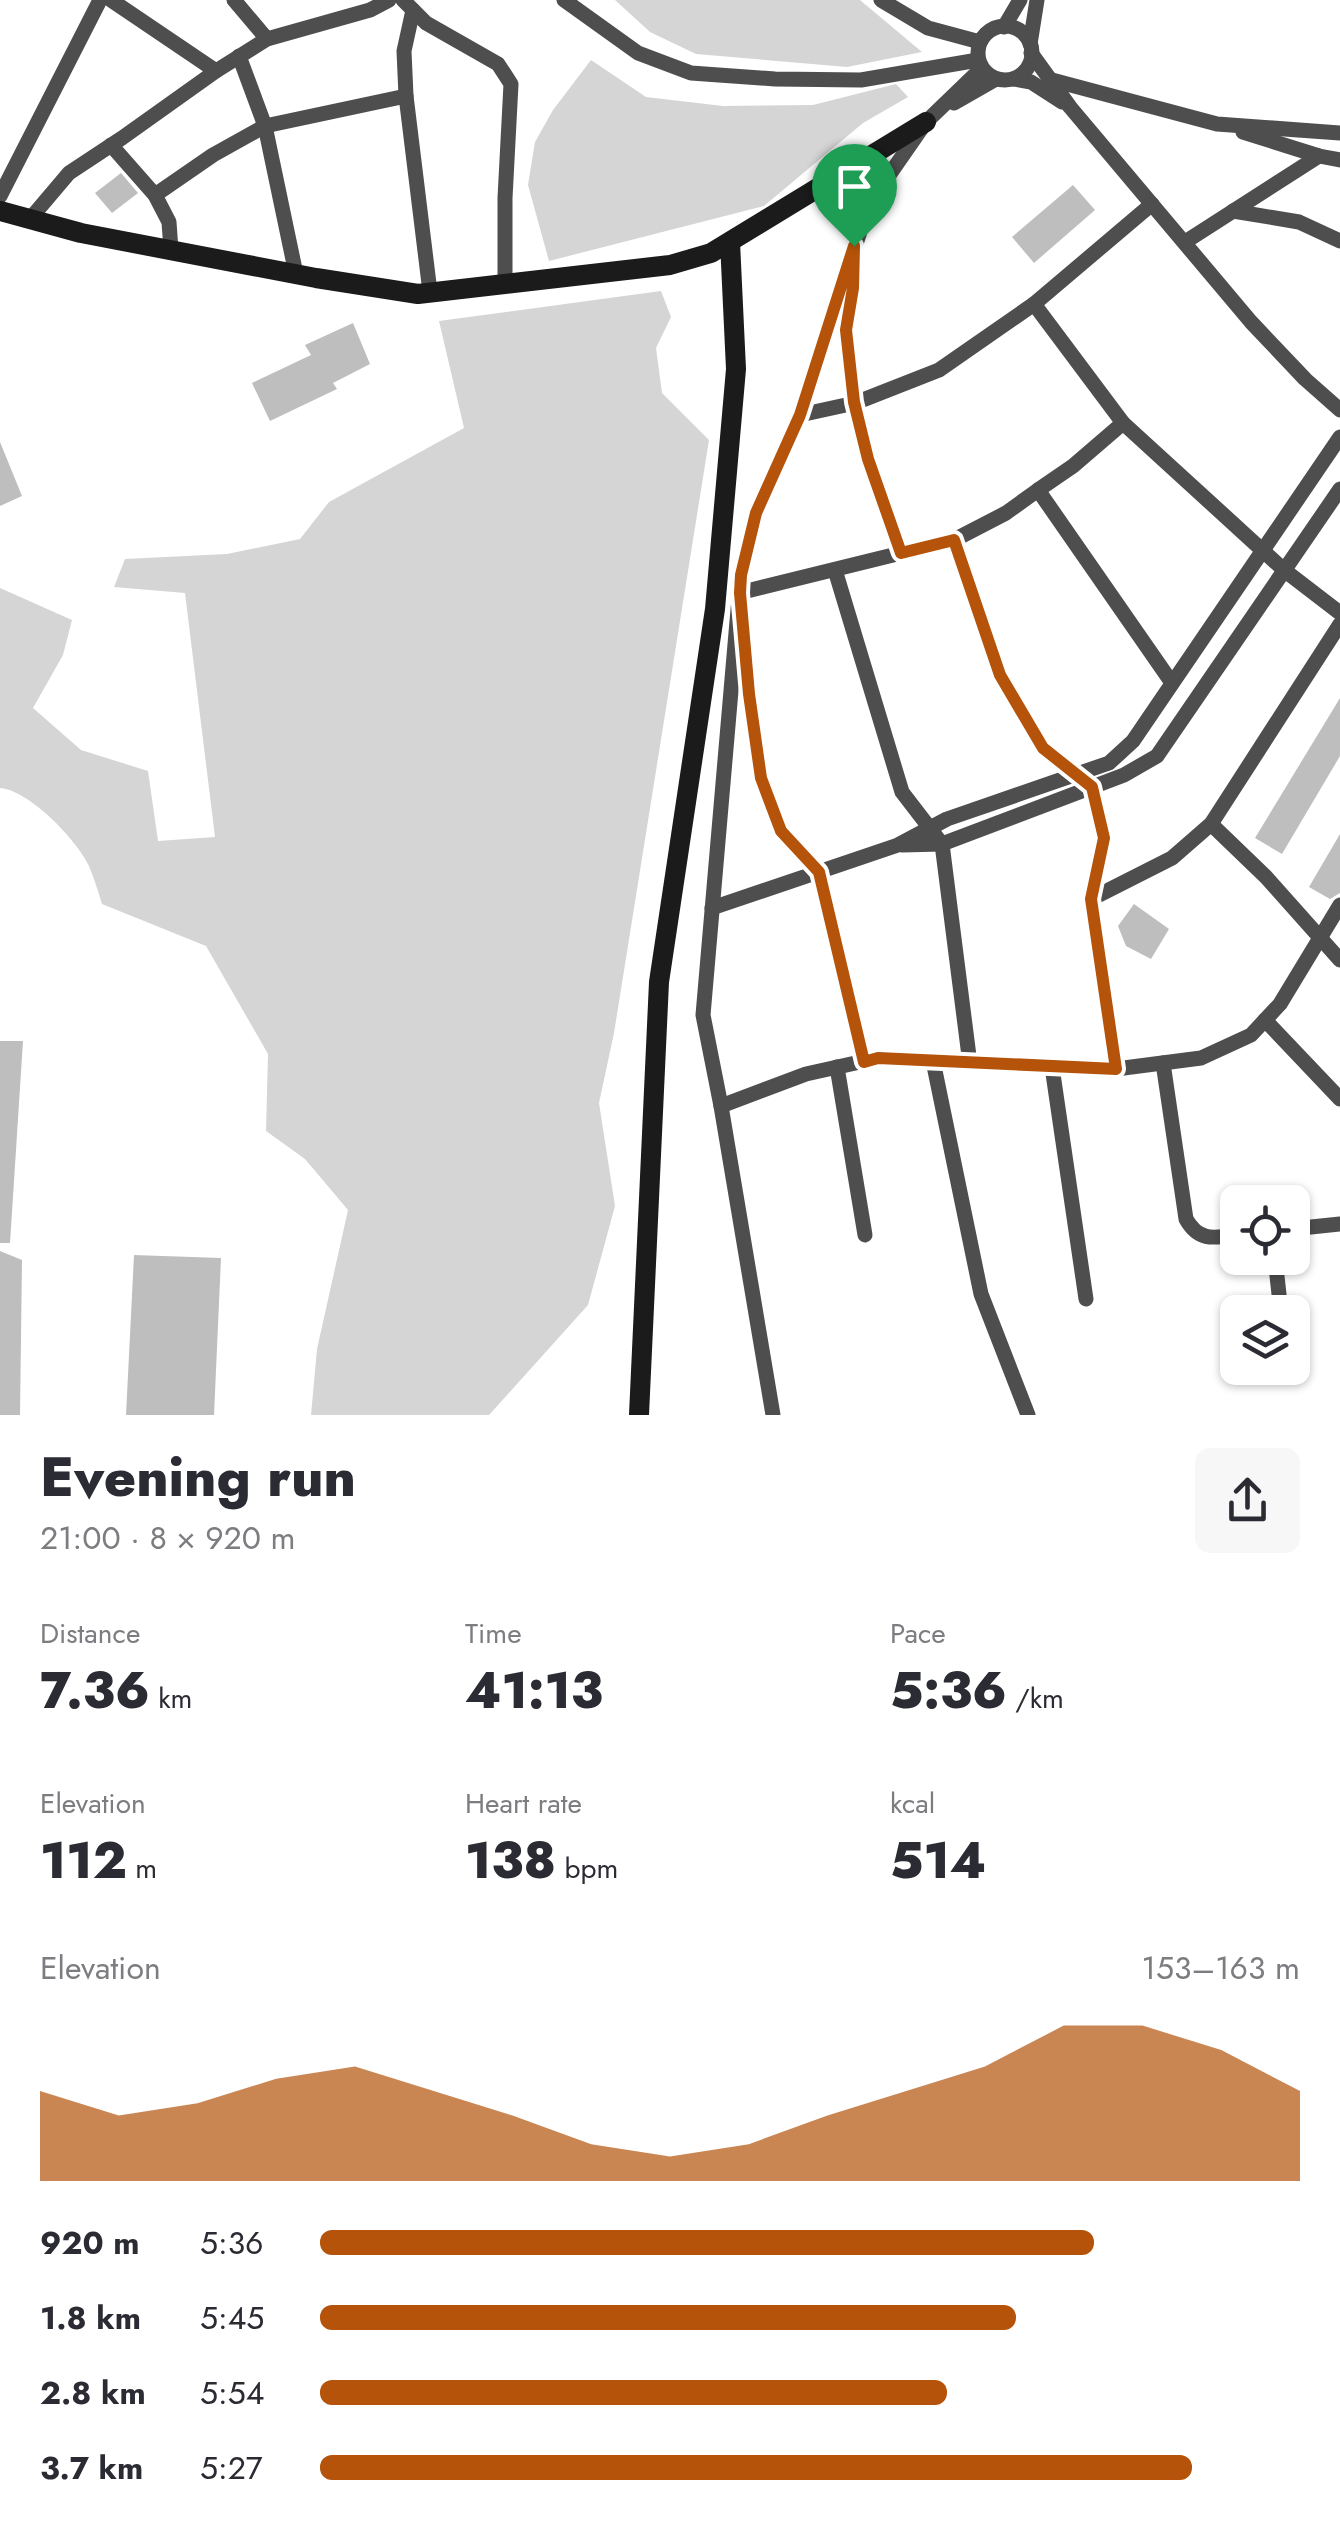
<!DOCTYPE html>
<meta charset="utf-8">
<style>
:root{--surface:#fff;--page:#f7f7f7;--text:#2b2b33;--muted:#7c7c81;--accent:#b45309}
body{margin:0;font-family:Jost,sans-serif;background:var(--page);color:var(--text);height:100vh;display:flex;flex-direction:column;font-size:38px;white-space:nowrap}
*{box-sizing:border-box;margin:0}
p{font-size:32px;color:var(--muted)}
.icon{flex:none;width:55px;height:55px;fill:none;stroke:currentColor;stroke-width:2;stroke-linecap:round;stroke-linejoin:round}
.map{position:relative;height:1415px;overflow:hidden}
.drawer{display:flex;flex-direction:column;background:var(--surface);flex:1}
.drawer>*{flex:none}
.tools{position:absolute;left:1220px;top:1185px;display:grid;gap:20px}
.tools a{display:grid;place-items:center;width:90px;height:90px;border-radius:15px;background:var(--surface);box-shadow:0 2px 8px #0004;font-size:50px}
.pin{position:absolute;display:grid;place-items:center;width:85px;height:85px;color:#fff;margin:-102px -42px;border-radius:50% 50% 50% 0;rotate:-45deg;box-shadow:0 0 10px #0007}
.pin .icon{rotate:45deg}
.round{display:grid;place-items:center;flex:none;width:105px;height:105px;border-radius:15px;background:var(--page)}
.summary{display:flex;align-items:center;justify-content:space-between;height:170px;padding:0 40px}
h1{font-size:55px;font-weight:800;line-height:75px}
.metrics{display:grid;grid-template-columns:repeat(3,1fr);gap:15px;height:170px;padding:10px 40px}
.metrics div{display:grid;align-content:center}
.metrics b{font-size:50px;font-weight:800}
.metrics small{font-size:28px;font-weight:400}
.metrics p{font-size:28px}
.chart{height:280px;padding:20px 40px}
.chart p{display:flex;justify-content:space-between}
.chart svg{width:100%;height:180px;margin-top:10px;fill:var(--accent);opacity:.7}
ul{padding:0 40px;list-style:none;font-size:32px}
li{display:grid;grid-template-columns:160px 120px 1fr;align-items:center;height:75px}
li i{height:25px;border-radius:12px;background:var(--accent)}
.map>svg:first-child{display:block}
.green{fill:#d5d5d5}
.building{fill:#bebebe}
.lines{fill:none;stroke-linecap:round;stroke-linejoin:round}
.street{stroke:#4e4e4e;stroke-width:15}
.secondary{stroke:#1b1b1b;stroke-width:20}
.route-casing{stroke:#fff;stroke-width:20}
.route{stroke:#b45309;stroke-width:12}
</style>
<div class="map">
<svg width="1340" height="1415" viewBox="0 0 1340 1415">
<rect width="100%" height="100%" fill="#fff"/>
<g class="green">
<polygon points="615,0 860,0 922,52 847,67 696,54 650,32"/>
<polygon points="591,60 646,97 723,106 813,105 896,84 908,97 863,123 764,206 549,261 528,185 535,142 553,110"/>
<path d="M661,291L671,317L656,348L662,393L709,440L614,1033L599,1103L615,1206L588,1305L489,1415H311L317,1349L348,1210L305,1159L266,1131L268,1054L206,946L102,904C98,891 94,878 89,866C77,840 29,790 0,788V588L72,620L63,655L33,708L81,750L148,771L158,841L215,837L185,593L114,587L125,559L227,554L300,539L329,502L464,428L439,321Z"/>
</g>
<g class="building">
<polygon points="121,173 138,193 112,213 95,193"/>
<polygon points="1073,185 1095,210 1034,263 1012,237"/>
<polygon points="353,323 370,364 333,383 337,389 270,421 252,383 311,355 305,345"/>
<polygon points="0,442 22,496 0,506"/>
<polygon points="1340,698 1340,756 1282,854 1255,838"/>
<polygon points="1340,834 1340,893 1330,899 1309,887"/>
<polygon points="1134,904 1169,929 1151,959 1126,946 1118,926"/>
<polygon points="0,1041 23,1041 10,1243 0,1243"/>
<polygon points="0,1251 22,1260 20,1415 0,1415"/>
<polygon points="134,1255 221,1258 214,1415 126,1415"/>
</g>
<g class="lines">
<g class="street">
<polyline points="111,0 216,71"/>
<polyline points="234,0 267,39"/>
<polyline points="403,0 426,23 498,64 511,84 505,198 505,284"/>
<polyline points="564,0 638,53 691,73 775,79 861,80 978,60"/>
<polyline points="881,0 928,28 980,42"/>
<polyline points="413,10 404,51 406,96 430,292"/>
<circle cx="1005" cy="53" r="27"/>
<polyline points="1004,27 1020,0"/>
<polyline points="1030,44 1037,0"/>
<polyline points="1031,53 1070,107 1251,322 1305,379 1340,410"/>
<polyline points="239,56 265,126 296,274"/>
<polyline points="1014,79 1031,82 1062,102"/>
<polyline points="1052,80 1217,124 1340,133"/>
<polyline points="954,103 996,79"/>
<polyline points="1243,132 1319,156 1340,160"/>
<polyline points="111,145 155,195 169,222 171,250"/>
<polyline points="155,195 213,155 265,126 406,96"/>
<polyline points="0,196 100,0"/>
<polyline points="1233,211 1299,222 1340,241"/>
<polyline points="30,219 69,173 122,138 216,71 267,39 370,10 389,0"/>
<polyline points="1185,242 1319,156"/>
<path d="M854,266C853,288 845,313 846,335C852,412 876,481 901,553"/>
<polyline points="1034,304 1123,423 1284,570 1340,613"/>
<polyline points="800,415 855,403 939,370 1034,304 1152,204"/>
<polyline points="1038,490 1172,683"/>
<polyline points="954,540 1000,675 1043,748 1092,787 1105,838 1091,899 1116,1069"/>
<polyline points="835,570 902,792 942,844 970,1064"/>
<polyline points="740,602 739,593 954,540 1006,513 1038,490 1073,466 1123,423"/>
<polyline points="743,630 761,778 781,831 819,872 863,1062"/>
<polyline points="1211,824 1266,877 1340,960"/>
<polyline points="902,845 942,844 1124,775 1157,756 1340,489"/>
<polyline points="1091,899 1172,858 1211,824 1340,624"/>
<polyline points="712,908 898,845 947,819 1109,763 1133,741 1340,437"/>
<polyline points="1265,1020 1340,1099"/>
<polyline points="933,1061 981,1294 1028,1415"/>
<path d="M1163,1063L1186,1219C1199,1242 1214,1238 1238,1235"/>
<polyline points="837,1067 865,1235"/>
<polyline points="1052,1067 1086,1299"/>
<polyline points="721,1106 806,1074 878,1058 1116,1069 1201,1058 1251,1035 1280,1004 1340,905"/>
<polyline points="1292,1229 1340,1224"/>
<polyline points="1275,1258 1281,1312"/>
<polyline points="773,1415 721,1106 703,1015 741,575 756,513 800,415 869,204 926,122 982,68"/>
</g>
<g class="secondary">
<polyline points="0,211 81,233 316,278 418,294 670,265 711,253 926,122"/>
<polyline points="639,1415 659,982 715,609 736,369 730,242"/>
</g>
</g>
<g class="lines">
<defs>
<polygon id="route" points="854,246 853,288 846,330 854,402 868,459 901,553 954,540 1000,675 1043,748 1092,787 1104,838 1091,899 1116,1069 878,1058 864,1062 819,872 781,831 761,778 749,694 740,593 741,575 756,513 800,415"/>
</defs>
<use href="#route" class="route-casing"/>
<use href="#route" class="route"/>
</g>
</svg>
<div class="tools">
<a><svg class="icon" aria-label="locate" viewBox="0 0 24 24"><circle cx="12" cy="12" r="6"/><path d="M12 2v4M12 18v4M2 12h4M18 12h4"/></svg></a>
<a><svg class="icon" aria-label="layers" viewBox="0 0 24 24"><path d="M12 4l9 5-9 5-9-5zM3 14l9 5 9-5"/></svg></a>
</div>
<div class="pin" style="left:854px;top:246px;background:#1e9e55"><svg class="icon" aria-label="arrive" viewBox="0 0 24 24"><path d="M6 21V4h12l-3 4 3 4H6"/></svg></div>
</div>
<section class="drawer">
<div class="summary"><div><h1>Evening run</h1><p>21:00 · 8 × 920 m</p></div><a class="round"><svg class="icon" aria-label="share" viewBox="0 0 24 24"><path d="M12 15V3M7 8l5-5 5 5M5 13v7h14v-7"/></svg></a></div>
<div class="metrics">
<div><p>Distance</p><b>7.36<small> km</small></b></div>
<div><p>Time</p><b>41:13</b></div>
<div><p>Pace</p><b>5:36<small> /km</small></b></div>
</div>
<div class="metrics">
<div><p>Elevation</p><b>112<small> m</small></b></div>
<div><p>Heart rate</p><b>138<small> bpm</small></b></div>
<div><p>kcal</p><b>514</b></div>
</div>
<div class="chart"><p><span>Elevation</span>153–163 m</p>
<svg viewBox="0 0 160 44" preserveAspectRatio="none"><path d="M0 44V22L10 28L20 25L30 19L40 16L50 22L60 28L70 35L80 38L90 35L100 28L110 22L120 16L130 6L140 6L150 12L160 22V44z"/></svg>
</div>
<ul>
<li><b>920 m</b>5:36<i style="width:79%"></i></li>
<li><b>1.8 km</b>5:45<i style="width:71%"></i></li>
<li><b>2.8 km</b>5:54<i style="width:64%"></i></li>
<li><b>3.7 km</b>5:27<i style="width:89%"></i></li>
</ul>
</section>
